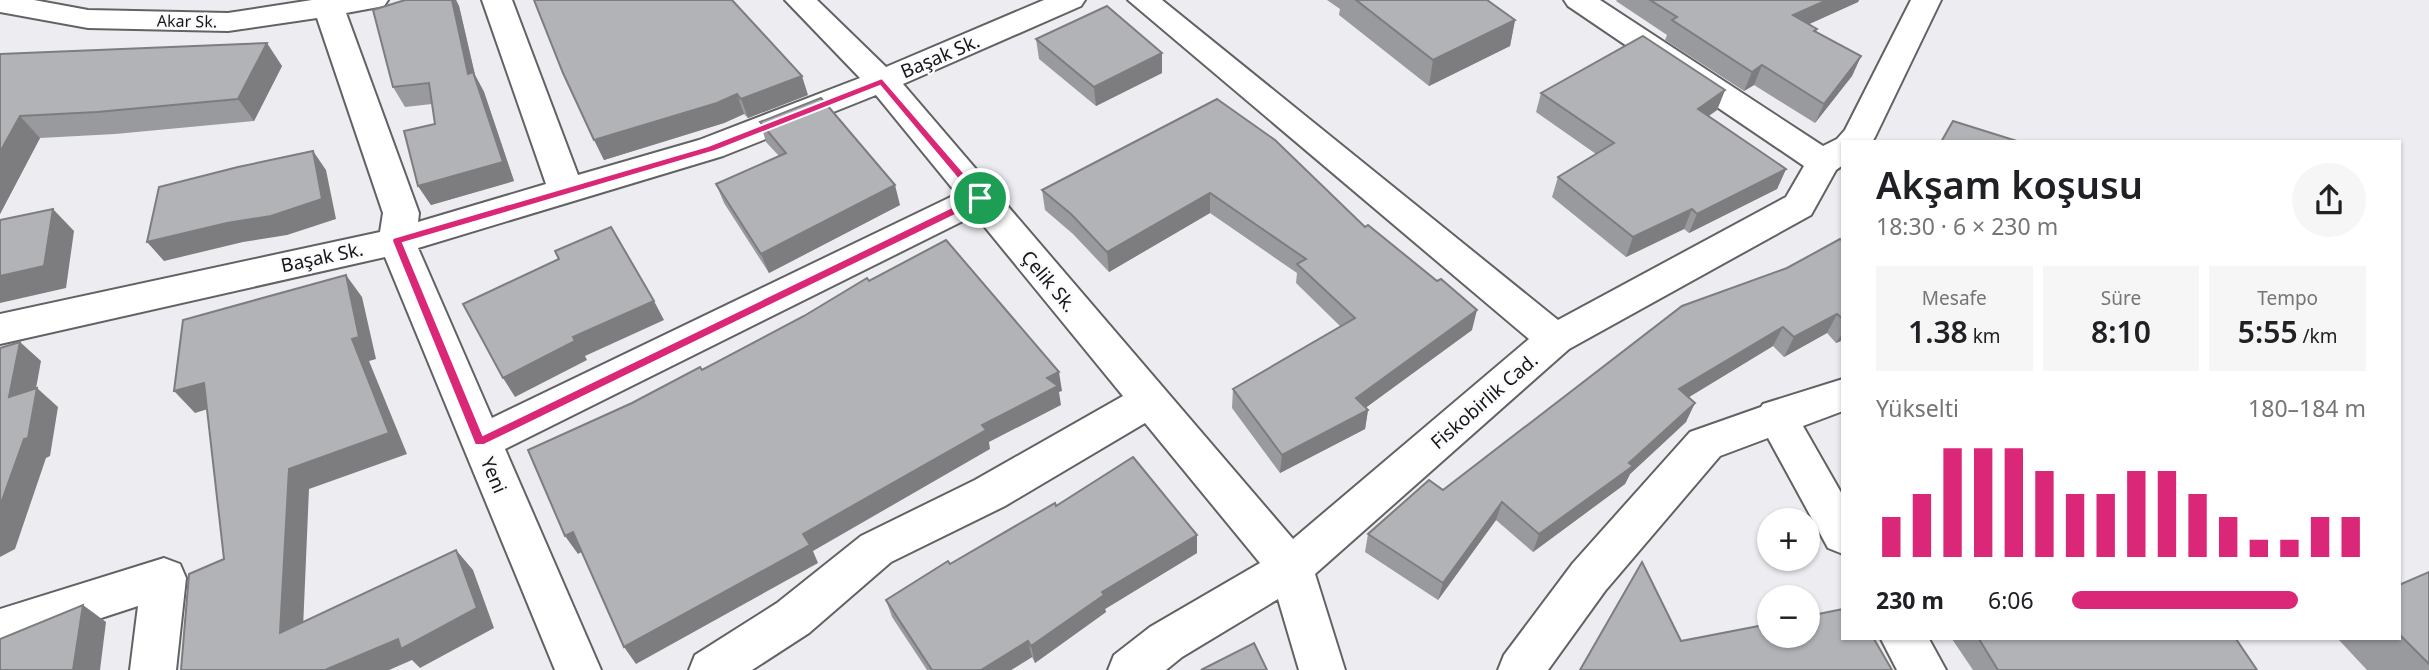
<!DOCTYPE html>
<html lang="tr">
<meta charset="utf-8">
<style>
:root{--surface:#fff;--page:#f6f6f6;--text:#202124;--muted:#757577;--accent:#db2777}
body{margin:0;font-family:"Noto Sans",sans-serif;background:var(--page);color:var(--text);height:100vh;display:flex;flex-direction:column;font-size:26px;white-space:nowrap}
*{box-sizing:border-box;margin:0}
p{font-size:23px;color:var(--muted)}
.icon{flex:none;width:38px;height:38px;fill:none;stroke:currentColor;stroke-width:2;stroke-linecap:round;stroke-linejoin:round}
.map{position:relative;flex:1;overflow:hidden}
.details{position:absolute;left:1841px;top:140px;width:560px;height:500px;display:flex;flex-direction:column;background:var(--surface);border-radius:0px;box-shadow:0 2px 5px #0004}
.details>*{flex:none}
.tools{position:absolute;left:1757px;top:508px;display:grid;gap:14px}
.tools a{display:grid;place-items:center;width:63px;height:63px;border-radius:50%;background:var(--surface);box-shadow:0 2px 5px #0004;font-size:35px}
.pin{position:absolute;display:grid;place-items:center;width:60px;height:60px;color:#fff;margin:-30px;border:4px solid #fff;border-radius:50%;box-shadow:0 2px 7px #0007}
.round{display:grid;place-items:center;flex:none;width:74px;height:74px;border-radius:37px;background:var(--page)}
.overview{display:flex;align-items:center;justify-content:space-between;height:119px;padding:0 35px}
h1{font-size:38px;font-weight:600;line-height:52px}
.stats{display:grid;grid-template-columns:repeat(3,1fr);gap:10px;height:119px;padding:7px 35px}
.stats div{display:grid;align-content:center;border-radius:0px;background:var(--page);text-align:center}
.stats b{font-size:30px;font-weight:600}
.stats small{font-size:19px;font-weight:400}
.stats p{font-size:19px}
.chart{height:196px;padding:14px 35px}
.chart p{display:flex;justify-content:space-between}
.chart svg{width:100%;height:126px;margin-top:7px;stroke:var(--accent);stroke-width:6}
ul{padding:0 35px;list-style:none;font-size:23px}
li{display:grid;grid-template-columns:112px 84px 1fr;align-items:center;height:52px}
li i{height:18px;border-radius:9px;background:var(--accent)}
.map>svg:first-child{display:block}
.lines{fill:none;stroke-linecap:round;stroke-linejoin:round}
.street-casing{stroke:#626265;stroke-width:4}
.street{fill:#fff;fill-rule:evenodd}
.wall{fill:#999a9d}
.shaded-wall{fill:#7d7d7f}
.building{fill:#b2b3b6;stroke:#7d7d7f;stroke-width:2}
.route{fill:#db2777;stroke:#fff;stroke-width:2;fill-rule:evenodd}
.labels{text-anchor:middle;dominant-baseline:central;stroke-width:5;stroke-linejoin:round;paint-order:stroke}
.far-street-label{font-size:16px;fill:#161617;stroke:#fbfafd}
.street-label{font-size:19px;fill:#161617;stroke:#fbfafd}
</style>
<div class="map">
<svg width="2429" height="670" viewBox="0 0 2429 670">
<rect width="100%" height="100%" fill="#edecf0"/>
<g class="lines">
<defs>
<g id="street">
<path d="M0,0H34L88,10L228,13L312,0H388L384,6L346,13L419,213L418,222L546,184L482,0H512L578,175L699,140L860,78L785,0H817L886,67L1044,0H1085L1081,6L903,84L1293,539L1529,339L1128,0H1162L1558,320L1786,197L1804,166L1568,6L1564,0H1600L1823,146L1837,139L1845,130L1911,0H1941L1875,137L1872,142H1843V165L1836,170L1811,215L1569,349L1315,574L1345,670H1299L1278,599L1182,657L1166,670H1108L1114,655L1150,627L1260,563L1145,423L1005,506L891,562L809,633L752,670H689L695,655L777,603L861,536L975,480L1123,396L975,215L505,449L601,670H555L385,257L0,344V314L380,232L383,213L317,18L228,31L88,28L0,12ZM876,95L957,194L492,418L418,248L723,156Z"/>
<polygon points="1843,379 1843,411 1803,426 1843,496 1843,554 1828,548 1768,438 1720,456 1605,591 1548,670 1498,670 1504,655 1573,563 1690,432 1761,407 1763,404"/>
<polygon points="164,558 180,564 186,578 176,670 130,670 138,606 0,651 0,609"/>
<polygon points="1881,639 1929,639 1946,670 1897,670"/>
</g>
</defs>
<use href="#street" class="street-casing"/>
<use href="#street" class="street"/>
</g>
<g class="wall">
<polygon points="405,0 456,0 459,6 475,75 484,92 514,181 431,205 418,186 435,124 432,104 405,107 393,87"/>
<polygon points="1327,0 1487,0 1515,20 1510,46 1429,86 1339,15 1340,9"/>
<polygon points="1617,0 1859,0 1858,2 1809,24 1817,29 1816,32 1861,56 1852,76 1815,123 1754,85 1744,91 1665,40 1667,35 1616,1"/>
<polygon points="1036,39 1162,73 1096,106 1039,59"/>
<polygon points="0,54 282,66 254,121 115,134 40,138 0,214"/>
<polygon points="563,73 808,95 748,118 744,114 724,123 604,160"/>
<polygon points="1725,90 1717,110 1709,116 1786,169 1777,189 1689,233 1684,229 1626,257 1552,197 1558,177 1596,154 1536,112 1541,93"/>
<polygon points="1217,99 1472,330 1365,408 1368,410 1365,429 1280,473 1232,408 1233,389 1341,327 1296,283 1297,273 1210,213 1109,272 1073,234 1045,210 1042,190"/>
<polygon points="760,122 900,205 769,273 724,203 716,184 779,156 766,142"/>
<polygon points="1843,241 1843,340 1836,343 1827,333 1784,357 1773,346 1689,397 1686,422 1630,474 1625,484 1533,552 1496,520 1438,600 1365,552 1368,534 1443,490 1787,268"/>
<polygon points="1056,506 1197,535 1197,553 1105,609 1106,612 1035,663 1032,657 1011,670 927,670 892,617 886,600"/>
<polygon points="2429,572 2429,670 2367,670 2338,639 2399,639 2399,585"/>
<polygon points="1952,639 2236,639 2257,670 1973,670"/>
</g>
<g class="shaded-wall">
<polygon points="452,0 456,0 459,6 475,75 484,92 514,181 431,205 418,186 468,74"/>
<polygon points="1827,0 1859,0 1858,2 1785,35 1793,15"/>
<polygon points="1515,20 1510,46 1429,86 1433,60"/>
<polygon points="267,43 282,66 254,121 238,99"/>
<polygon points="1162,53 1162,73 1096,106 1094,87"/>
<polygon points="1861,56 1852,76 1815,123 1824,104"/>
<polygon points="1762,65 1754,85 1744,91 1752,72"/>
<polygon points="802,76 808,95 748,118 741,99"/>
<polygon points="1725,90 1717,110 1691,128 1698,109"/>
<polygon points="737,94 744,114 724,123 604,160 594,140"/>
<polygon points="20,116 40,138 0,214 0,152"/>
<polygon points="313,151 326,170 336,219 287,235 243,242 164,261 147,242"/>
<polygon points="1786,169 1777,189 1689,233 1697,214"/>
<polygon points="895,185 900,205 769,273 761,254"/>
<polygon points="1210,193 1210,213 1109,272 1107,252"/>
<polygon points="53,209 74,231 66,288 0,303 0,276"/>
<polygon points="1692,209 1684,229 1626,257 1633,237"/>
<polygon points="346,275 362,297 376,359 369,361 407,454 309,489 302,652 280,633 289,469"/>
<polygon points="654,301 664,320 585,356 587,360 515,397 503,378 573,337"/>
<polygon points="1477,310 1472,330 1353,417 1356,398"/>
<polygon points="1837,314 1827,333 1784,357 1794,337"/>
<polygon points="1783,327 1773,346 1671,408 1679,389"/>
<polygon points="1843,332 1843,340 1836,343"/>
<polygon points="20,342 41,361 31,416 9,397"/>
<polygon points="1059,372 1062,391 1059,392 1061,405 989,442 990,449 813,551 818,563 636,664 624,647 803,534 982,425 1047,378"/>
<polygon points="204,383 224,404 195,413 174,391"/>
<polygon points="37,388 58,407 50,456 46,458 15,549 0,557 0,506"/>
<polygon points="1695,403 1686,422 1630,474 1625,484 1533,552 1539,534 1629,463"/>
<polygon points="1368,410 1365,429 1280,473 1282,455"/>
<polygon points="1502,502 1496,520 1438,600 1443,583"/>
<polygon points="573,532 585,550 578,554 565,536"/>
<polygon points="1197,535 1197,553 1105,609 1106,612 1035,663 1031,646 1102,592"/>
<polygon points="456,550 473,570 494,628 420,668 412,660 389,670 325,670"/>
<polygon points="83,605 106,622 100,670 73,670"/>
<polygon points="1028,641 1032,657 1011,670 981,670"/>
</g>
<g class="building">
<polygon points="405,0 452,0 468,74 473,72 503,162 418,186 404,131 435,124 429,83 393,87 373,10"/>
<polygon points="534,0 732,0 802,76 741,99 737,94 717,103 594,140 563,73"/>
<polygon points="1356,0 1487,0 1515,20 1433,60"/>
<polygon points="1650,0 1827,0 1793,15 1817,29 1814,31 1861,56 1824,104 1762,65 1752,72 1672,20 1677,17"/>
<polygon points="1107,6 1162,53 1094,87 1036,39"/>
<polygon points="1643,36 1725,90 1698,109 1786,169 1697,214 1692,209 1633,237 1558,177 1614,143 1541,93"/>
<polygon points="267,43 238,99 97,112 20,116 0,152 0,54"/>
<polygon points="821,98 895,185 761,254 716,184 786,153 760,122"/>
<polygon points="1217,99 1275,140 1365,227 1368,225 1437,281 1441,279 1477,310 1356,398 1368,410 1282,455 1233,389 1355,318 1297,264 1306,259 1210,193 1107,252 1071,214 1042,190"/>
<polygon points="1953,121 2020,142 1941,142"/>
<polygon points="313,151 322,199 271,216 227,223 147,242 159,187 238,167"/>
<polygon points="53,209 44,266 0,276 0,220"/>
<polygon points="611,227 654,301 573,337 575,341 503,378 463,304 559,259 555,251"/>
<polygon points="1840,239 1843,241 1843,319 1837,314 1794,337 1783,327 1679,389 1695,403 1629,463 1633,466 1539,534 1502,502 1443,583 1368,534 1429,480 1443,490 1682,306 1787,268"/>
<polygon points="946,240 1059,372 1047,378 1058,386 982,425 986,430 803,534 810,545 624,647 573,532 565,536 528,450 632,403 700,367 702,370 804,316 867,278 869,281"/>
<polygon points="346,275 359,337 352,339 389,433 289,469 280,633 456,550 477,608 401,649 398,639 325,670 181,670 189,574 224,559 204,383 174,391 183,320"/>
<polygon points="20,342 9,397 37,388 28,438 24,439 0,506 0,348"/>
<polygon points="1133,457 1197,535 1102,592 1104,595 1031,646 1028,641 981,670 932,670 886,600 948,561 950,564 1055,503 1056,506"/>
<polygon points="1642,562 1681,641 1769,624 1769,635 1808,635 1808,616 1843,609 1843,639 1874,639 1892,670 1580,670"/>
<polygon points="2429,572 2429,664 2399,634 2399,585"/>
<polygon points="83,605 73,670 0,670 0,639"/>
<polygon points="1979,639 2236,639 2257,670 1998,670"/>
<polygon points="1254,643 1267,670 1201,670"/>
</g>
<path class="route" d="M882,78L984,196V201L484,445H475L392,241L393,238L708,146ZM880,86L973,197L483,435L403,243L715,151Z"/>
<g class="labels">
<g class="far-street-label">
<text transform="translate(187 21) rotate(1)">Akar Sk.</text>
</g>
<g class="street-label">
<text transform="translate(940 56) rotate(-23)">Başak Sk.</text>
<text transform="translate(322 257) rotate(-12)">Başak Sk.</text>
<text transform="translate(1049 281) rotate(50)">Çelik Sk.</text>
<text transform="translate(1484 401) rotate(-41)">Fiskobirlik Cad.</text>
<text transform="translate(494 475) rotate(67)">Yeni</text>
</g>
</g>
</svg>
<div class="tools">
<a>+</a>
<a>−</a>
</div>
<div class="pin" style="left:980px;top:198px;background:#1e9e55"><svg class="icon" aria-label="arrive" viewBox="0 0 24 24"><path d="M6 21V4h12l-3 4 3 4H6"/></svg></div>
<section class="details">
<div class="overview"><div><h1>Akşam koşusu</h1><p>18:30 · 6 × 230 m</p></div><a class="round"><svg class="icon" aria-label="share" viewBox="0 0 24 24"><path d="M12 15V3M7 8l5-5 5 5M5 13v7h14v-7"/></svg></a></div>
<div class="stats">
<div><p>Mesafe</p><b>1.38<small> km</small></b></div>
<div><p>Süre</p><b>8:10</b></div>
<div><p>Tempo</p><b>5:55<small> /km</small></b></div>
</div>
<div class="chart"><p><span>Yükselti</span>180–184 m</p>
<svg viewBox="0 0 160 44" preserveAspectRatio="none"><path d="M5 44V30M15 44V22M25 44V6M35 44V6M45 44V6M55 44V14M65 44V22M75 44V22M85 44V14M95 44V14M105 44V22M115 44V30M125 44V38M135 44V38M145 44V30M155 44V30"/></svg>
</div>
<ul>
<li><b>230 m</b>6:06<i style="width:77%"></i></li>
</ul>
</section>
</div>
